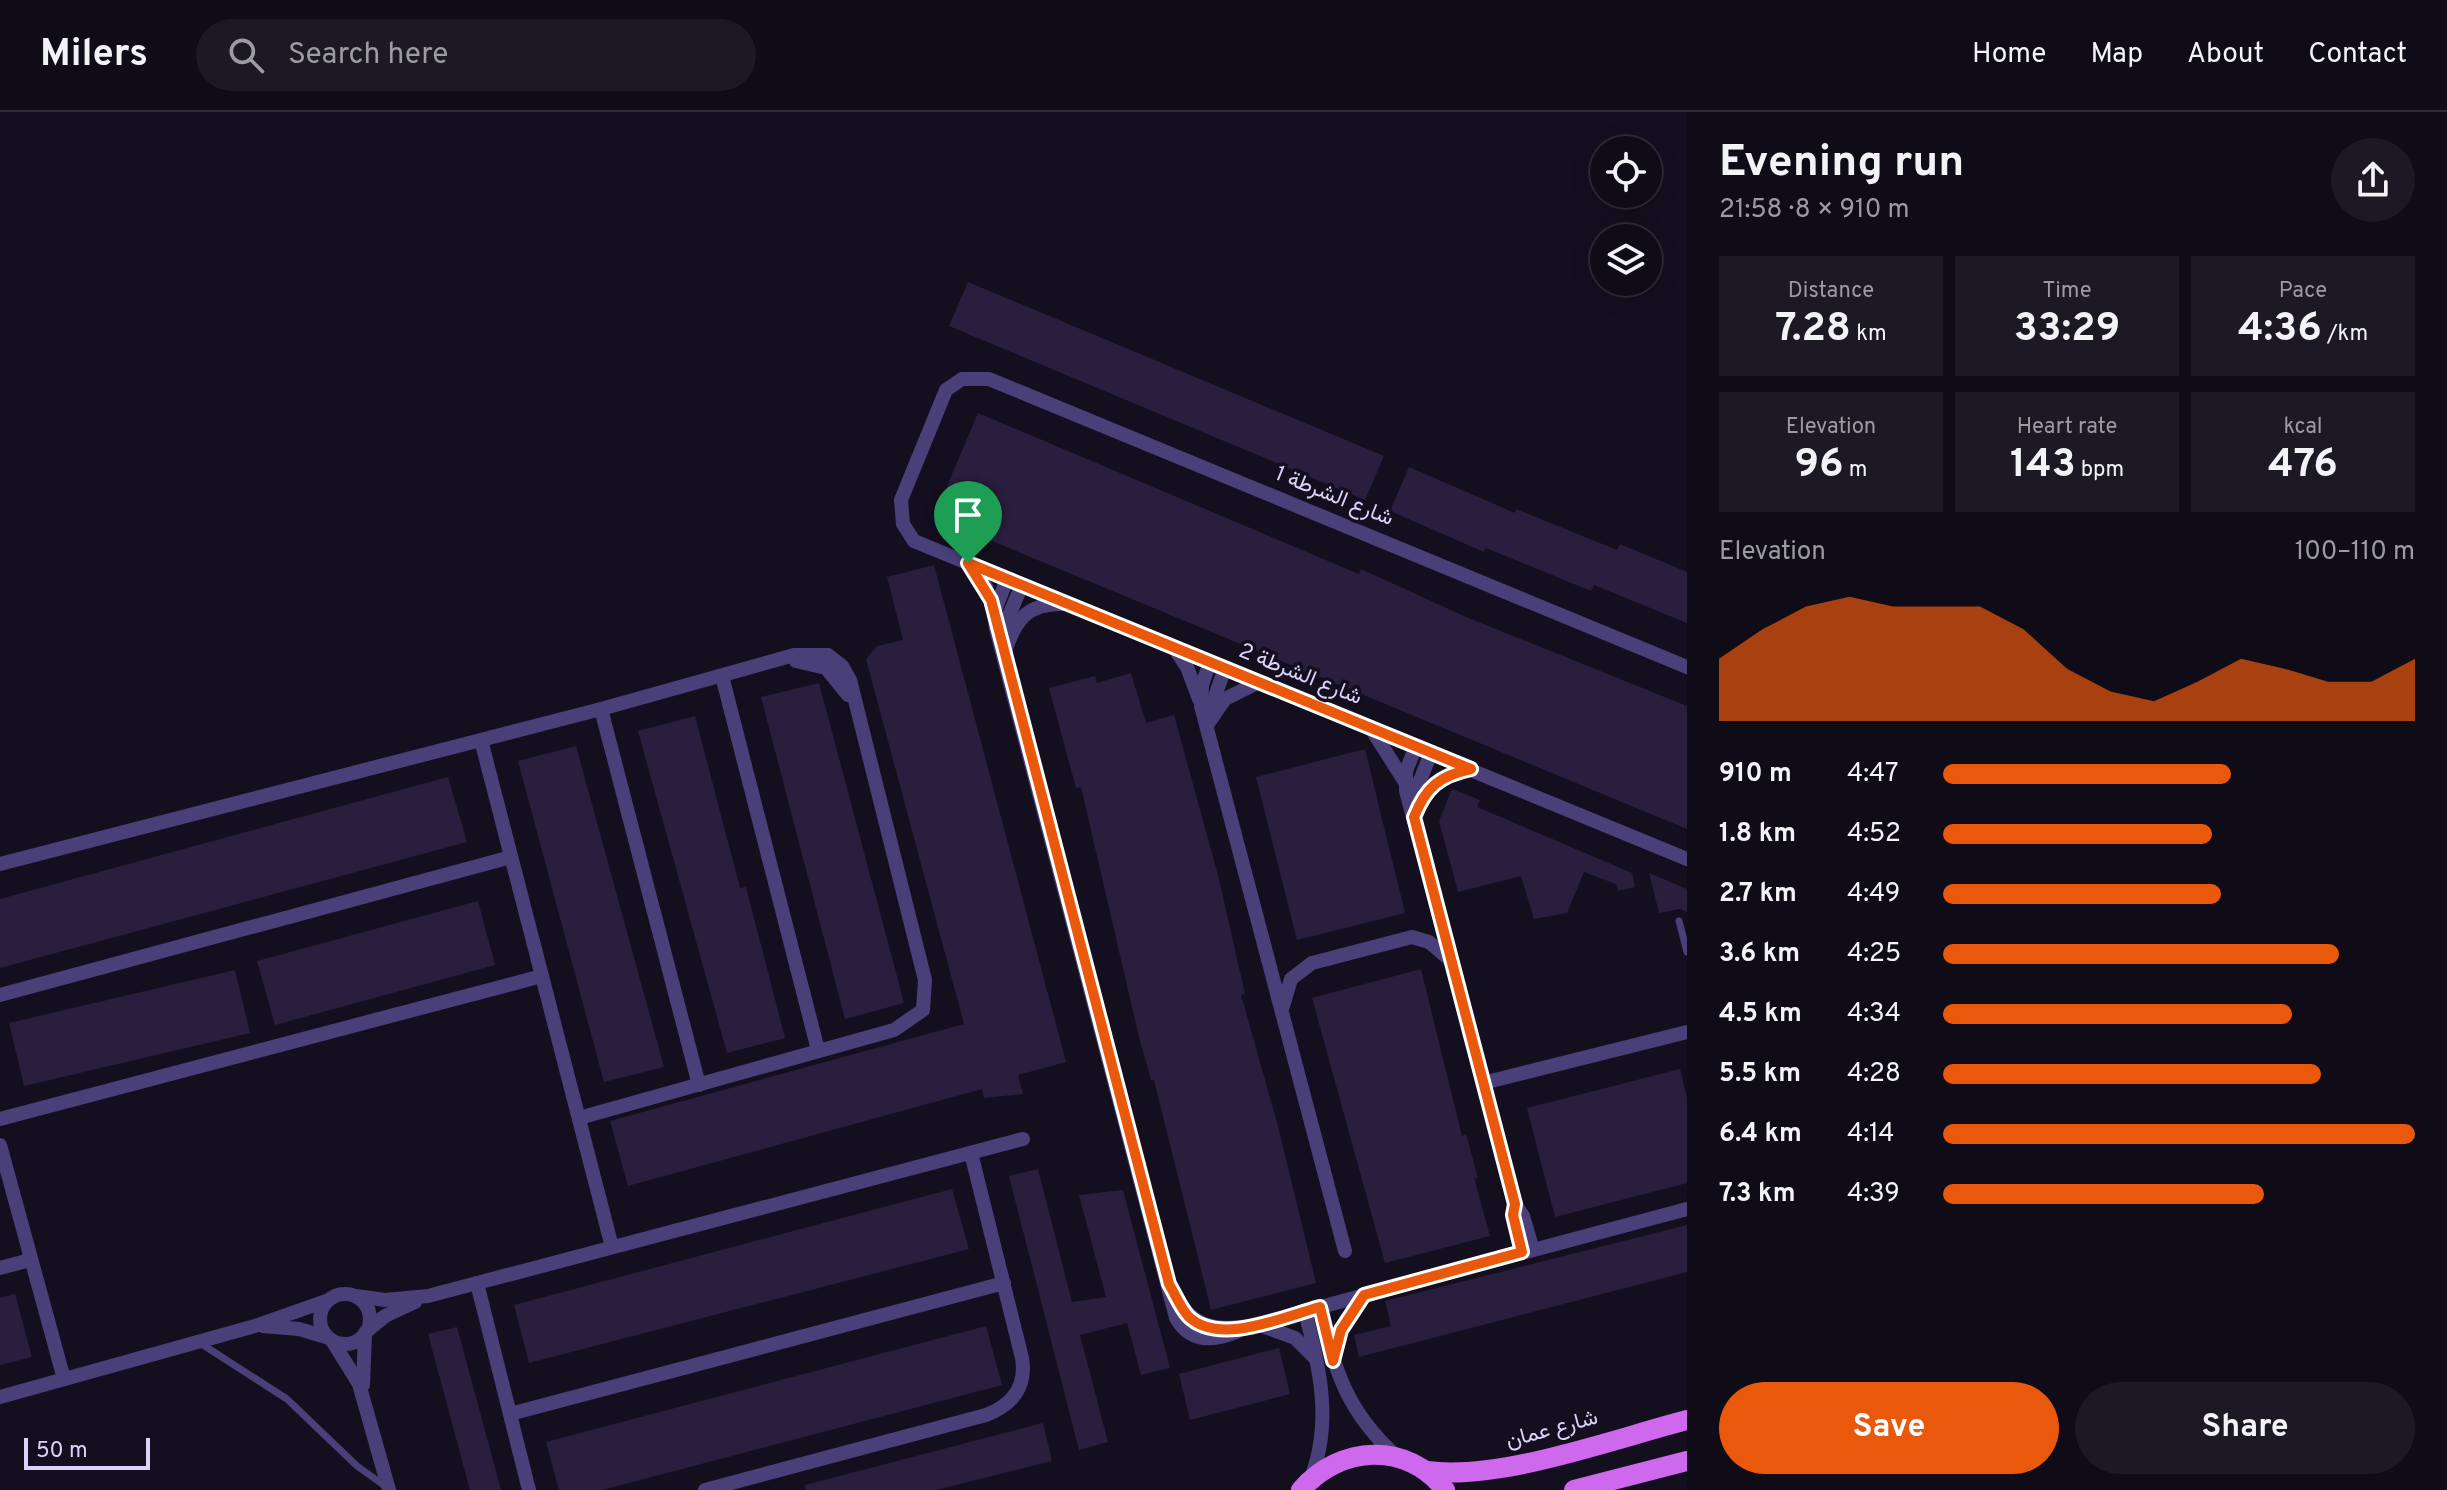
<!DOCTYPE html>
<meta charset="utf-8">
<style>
:root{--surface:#0f0b17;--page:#1d1924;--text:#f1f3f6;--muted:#9b9ba1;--line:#2f2b36;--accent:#ea580c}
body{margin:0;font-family:Overpass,Vazirmatn,sans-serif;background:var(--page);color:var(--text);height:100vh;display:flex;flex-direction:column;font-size:30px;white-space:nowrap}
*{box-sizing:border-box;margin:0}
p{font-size:26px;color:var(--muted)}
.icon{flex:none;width:44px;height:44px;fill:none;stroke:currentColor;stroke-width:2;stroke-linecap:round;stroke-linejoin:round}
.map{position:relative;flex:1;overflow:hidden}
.details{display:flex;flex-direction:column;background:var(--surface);width:760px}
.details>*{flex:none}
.buttons{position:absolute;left:1590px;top:24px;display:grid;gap:16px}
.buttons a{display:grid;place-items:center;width:72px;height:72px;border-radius:50%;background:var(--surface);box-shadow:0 4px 20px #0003,0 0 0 2px var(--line);font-size:40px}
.scale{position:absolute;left:24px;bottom:20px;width:126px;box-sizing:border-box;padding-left:8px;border:4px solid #ddd3fa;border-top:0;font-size:22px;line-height:28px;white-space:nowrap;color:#ddd3fa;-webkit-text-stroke:6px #140f1f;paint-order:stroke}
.pin{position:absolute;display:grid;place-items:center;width:68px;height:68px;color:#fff;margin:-82px -34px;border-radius:50% 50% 50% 0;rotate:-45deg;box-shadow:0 0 8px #0007}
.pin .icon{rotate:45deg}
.round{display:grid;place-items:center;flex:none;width:84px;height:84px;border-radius:42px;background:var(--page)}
.overview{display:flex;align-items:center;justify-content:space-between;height:136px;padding:0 32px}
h1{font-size:44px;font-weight:700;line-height:60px}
.figures{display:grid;grid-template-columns:repeat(3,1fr);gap:12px;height:136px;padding:8px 32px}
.figures div{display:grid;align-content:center;border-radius:0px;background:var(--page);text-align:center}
.figures b{font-size:40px;font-weight:700}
.figures small{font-size:22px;font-weight:400}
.figures p{font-size:22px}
.chart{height:224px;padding:16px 32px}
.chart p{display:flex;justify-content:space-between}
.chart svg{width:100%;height:144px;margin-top:8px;fill:var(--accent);opacity:.7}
.cta{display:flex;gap:16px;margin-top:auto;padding:16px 32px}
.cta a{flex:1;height:92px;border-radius:48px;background:var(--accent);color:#fff;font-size:32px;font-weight:700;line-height:92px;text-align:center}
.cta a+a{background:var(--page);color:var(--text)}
ul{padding:0 32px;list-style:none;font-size:26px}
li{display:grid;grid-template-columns:128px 96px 1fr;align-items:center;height:60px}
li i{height:20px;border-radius:10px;background:var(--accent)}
header{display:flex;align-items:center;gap:48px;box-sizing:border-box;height:112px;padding:0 40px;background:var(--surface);border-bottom:2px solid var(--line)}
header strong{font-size:38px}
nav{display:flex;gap:44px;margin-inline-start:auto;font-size:28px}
.search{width:560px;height:72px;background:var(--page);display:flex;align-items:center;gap:20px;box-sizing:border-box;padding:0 28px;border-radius:44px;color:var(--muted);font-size:30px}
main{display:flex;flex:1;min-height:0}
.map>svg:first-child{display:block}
.building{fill:#291e3e}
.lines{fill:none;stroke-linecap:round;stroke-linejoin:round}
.service{stroke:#4a4079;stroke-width:7}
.minor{stroke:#4a4079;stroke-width:14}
.primary{stroke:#ce68ec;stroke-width:20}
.route-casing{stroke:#fff;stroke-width:16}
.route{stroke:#ea580c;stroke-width:10}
.labels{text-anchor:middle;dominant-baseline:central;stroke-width:7;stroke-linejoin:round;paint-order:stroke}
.street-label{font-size:22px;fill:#ddd3fa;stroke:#140f1f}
</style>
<header>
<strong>Milers</strong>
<div class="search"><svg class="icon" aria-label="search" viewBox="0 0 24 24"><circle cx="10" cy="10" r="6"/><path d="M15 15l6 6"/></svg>Search here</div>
<nav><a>Home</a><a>Map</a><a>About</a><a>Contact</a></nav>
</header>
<main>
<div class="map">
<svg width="1687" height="1378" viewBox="0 0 1687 1378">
<rect width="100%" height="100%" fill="#140f1f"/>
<g class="building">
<polygon points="968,170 1384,344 1365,388 949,214"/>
<polygon points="978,301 1359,462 1361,457 1466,505 1687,594 1687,717 934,405"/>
<polygon points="1409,355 1515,401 1516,397 1617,438 1620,432 1687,460 1687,511 1594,473 1591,479 1486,436 1484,440 1390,399"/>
<polygon points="934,453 1066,950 1018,963 1023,982 984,986 982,977 628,1074 610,1009 964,912 866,547 877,534 903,528 887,465"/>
<polygon points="1131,561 1146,611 1174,603 1219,767 1245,882 1241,883 1278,1014 1316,1171 1211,1198 1154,968 1151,968 1139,925 1081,675 1076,676 1049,576 1095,564 1097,571"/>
<polygon points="819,571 904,891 845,907 761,585"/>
<polygon points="695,604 740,776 746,775 785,926 727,941 638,619"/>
<polygon points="576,634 664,955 604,970 518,649"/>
<polygon points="1365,637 1405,801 1297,828 1256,665"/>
<polygon points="448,665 467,730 0,856 0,787"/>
<polygon points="1452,677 1480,688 1477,695 1632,761 1635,775 1618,779 1616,772 1584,760 1567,801 1534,807 1521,764 1458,780 1439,709"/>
<polygon points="1649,761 1687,777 1687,800 1680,797 1659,801"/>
<polygon points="478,789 495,853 275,913 257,849"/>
<polygon points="1421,857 1462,1024 1466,1022 1478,1066 1474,1066 1490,1124 1385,1151 1312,886"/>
<polygon points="235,858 250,921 24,974 9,911"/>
<polygon points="1680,957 1687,986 1687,1071 1555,1105 1527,996"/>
<polygon points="1038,1057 1072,1190 1106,1185 1079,1083 1123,1078 1170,1256 1141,1263 1127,1211 1080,1223 1108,1330 1079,1338 1009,1064"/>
<polygon points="952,1077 969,1137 529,1251 514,1193"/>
<polygon points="1687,1113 1687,1160 1359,1245 1354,1223 1391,1214 1385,1189"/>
<polygon points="15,1182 32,1245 0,1253 0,1186"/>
<polygon points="986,1214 1002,1273 602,1378 559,1378 546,1330"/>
<polygon points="457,1215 501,1378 470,1378 428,1222"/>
<polygon points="1279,1236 1290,1282 1190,1308 1179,1262"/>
<polygon points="1043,1311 1052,1349 936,1378 806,1378 805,1373"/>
</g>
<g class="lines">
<g class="service">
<polyline points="1679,809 1687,840"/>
<polyline points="200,1231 287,1287 357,1354 385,1374"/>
</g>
<g class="minor">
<polyline points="969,452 986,475 994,500"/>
<path d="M1007,467L994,501L996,517L1176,1206C1193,1236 1224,1227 1249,1214"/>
<polyline points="1001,522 1022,473"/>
<polyline points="1173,534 1187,555 1199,587"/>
<path d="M1004,542C1015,509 1026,491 1063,492"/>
<polyline points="796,549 826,556 848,583"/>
<polyline points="1210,550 1202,573 1201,594 1345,1139"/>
<polyline points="1687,555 989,267 962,267 946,278 901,388 903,412 914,429 1687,747"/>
<polyline points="722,564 818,938"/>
<polyline points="601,597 699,973"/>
<polyline points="1209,601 1225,556"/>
<polyline points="1207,613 1225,587 1259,570"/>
<polyline points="1372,618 1405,670"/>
<polyline points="481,628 612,1135"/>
<polyline points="1416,634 1406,659 1406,679 1515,1092 1523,1104 1533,1138"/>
<polyline points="1411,691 1431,641"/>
<path d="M1415,705C1426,675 1439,663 1470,657"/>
<polyline points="0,752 601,597 794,543 828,543 842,554 850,568 925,868 923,898 894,918 579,1006"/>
<polyline points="0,883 511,745"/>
<polyline points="1283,894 1291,867 1312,851 1412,825 1429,830 1449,847"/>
<polyline points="1483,971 1687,920"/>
<polyline points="0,1007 542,864"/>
<polyline points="0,1033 64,1267"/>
<polyline points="1514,1096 1522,1140"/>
<polyline points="0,1156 30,1148"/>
<polyline points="477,1171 529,1378"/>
<circle cx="345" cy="1207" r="25"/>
<path d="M1175,1183C1192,1215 1215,1219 1249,1214L1687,1097"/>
<polyline points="356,1184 385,1188 428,1184 1023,1027"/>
<path d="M1320,1195C1335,1259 1346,1299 1397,1345"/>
<path d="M1305,1199C1319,1256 1333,1308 1311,1366"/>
<polyline points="1257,1212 1295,1226 1314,1245"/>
<polyline points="263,1214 299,1217 326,1225"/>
<polyline points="368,1218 385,1204 415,1190"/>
<polyline points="333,1230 359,1272 389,1378"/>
<polyline points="1333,1245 1341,1218 1364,1183"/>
<polyline points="363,1273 365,1221"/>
<polyline points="0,1285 255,1214 326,1189"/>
<polyline points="510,1302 1004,1171"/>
<path d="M705,1378L986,1303C1012,1293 1027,1275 1022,1246L971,1041"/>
</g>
<g class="primary">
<path d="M1427,1359C1500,1369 1614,1327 1687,1308"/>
<path d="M1301,1378C1340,1333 1407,1329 1445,1378"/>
<polyline points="1574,1378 1687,1349"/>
</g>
</g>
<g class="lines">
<defs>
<path id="route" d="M968,451L1471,657C1439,664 1426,675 1414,705L1515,1092L1513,1103L1522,1140L1364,1183L1341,1218L1333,1249L1320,1195C1285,1204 1219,1235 1188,1204C1180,1195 1175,1182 1169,1172L991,488Z"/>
</defs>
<use href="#route" class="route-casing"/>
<use href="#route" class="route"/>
</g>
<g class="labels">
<g class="street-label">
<text transform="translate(1334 385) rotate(22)">شارع الشرطة 1</text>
<text transform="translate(1300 563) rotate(22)">شارع الشرطة 2</text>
<text transform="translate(1552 1318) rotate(-15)">شارع عمان</text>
</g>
</g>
</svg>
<div class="buttons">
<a><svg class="icon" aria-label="locate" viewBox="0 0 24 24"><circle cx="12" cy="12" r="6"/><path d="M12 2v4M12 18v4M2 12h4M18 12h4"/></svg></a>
<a><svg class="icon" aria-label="layers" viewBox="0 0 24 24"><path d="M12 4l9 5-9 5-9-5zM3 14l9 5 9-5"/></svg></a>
</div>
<div class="scale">50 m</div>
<div class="pin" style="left:968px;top:451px;background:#1e9e55"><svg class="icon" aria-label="arrive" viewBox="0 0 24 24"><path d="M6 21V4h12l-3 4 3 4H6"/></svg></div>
</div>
<section class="details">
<div class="overview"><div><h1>Evening run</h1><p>21:58 · 8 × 910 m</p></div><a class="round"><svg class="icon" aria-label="share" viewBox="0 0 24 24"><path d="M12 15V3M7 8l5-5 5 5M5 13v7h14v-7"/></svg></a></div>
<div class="figures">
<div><p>Distance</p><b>7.28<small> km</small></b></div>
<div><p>Time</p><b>33:29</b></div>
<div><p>Pace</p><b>4:36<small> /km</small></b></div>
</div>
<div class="figures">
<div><p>Elevation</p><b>96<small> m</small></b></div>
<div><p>Heart rate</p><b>143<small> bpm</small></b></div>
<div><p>kcal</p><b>476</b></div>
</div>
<div class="chart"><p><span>Elevation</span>100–110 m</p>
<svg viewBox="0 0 160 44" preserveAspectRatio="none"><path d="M0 44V25L10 16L20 9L30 6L40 9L50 9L60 9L70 16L80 28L90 35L100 38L110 32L120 25L130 28L140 32L150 32L160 25V44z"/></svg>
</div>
<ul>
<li><b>910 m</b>4:47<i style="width:61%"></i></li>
<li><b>1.8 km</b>4:52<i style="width:57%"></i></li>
<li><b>2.7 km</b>4:49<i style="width:59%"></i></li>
<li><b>3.6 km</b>4:25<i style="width:84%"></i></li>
<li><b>4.5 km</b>4:34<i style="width:74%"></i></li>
<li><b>5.5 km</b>4:28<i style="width:80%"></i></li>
<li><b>6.4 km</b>4:14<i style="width:100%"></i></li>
<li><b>7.3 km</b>4:39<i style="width:68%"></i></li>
</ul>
<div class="cta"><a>Save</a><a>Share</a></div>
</section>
</main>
